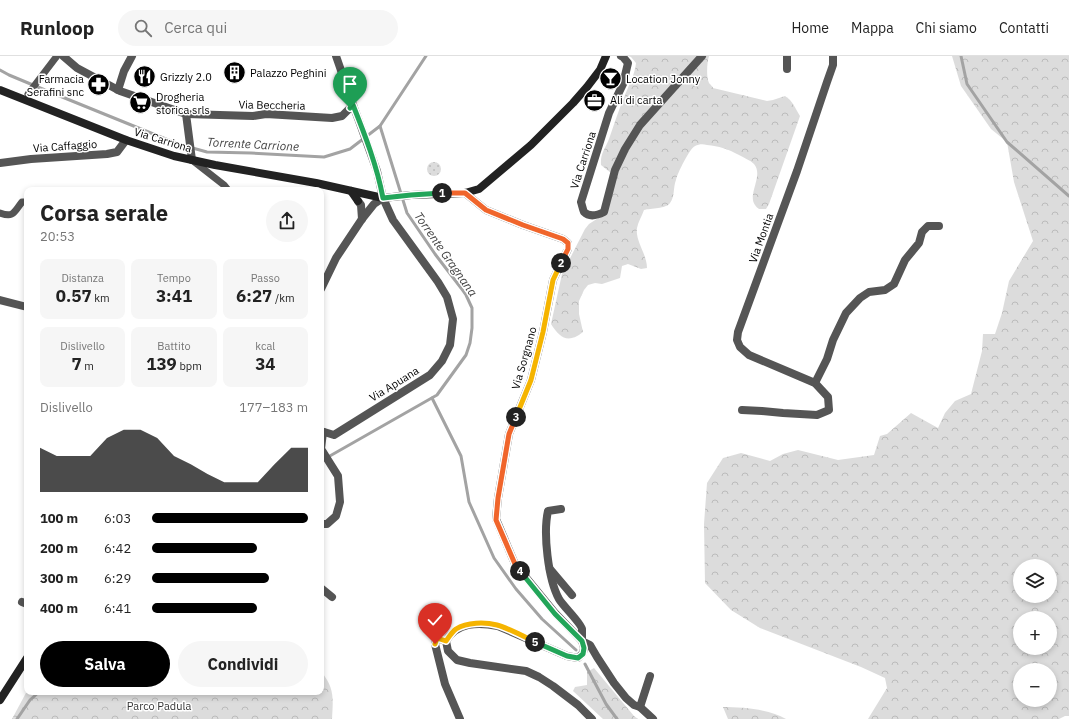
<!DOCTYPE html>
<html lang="it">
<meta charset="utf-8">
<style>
:root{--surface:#fff;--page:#f6f6f6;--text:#222;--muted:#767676;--line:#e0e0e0;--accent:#000}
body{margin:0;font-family:"IBM Plex Sans",sans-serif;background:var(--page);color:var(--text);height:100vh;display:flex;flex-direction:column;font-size:15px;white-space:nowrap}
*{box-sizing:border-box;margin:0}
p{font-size:13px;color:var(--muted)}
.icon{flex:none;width:22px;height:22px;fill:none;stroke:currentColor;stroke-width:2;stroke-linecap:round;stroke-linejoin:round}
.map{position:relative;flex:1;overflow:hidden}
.side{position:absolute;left:24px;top:131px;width:300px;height:508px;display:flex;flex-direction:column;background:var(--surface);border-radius:8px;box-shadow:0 2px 6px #0003}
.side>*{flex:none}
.fabs{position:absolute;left:1013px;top:503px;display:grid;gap:8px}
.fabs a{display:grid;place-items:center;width:44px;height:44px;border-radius:50%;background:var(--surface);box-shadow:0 2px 6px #0003;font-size:20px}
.pin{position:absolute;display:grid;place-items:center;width:34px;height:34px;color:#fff;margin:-41px -17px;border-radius:50% 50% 50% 0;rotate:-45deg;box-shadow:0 0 4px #0007}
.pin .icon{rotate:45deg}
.km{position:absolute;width:20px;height:20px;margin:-10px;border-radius:50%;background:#222;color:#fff;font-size:11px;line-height:20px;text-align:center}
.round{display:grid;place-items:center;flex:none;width:42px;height:42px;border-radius:21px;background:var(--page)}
.head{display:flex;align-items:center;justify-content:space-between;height:68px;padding:0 16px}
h1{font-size:22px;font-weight:800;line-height:30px}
.stats{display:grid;grid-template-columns:repeat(3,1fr);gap:6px;height:68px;padding:4px 16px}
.stats div{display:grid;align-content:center;border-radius:8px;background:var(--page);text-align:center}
.stats b{font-size:17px;font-weight:800}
.stats small{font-size:11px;font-weight:400}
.stats p{font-size:11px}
.chart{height:112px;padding:8px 16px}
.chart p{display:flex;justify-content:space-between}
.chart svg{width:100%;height:72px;margin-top:4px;fill:var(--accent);opacity:.7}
.action{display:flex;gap:8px;margin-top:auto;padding:8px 16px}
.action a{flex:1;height:46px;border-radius:24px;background:var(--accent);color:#fff;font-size:16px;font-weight:800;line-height:46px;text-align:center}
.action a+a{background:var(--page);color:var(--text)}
ul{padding:0 16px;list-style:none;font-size:13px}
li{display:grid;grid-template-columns:64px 48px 1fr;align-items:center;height:30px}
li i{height:10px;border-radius:5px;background:var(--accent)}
header{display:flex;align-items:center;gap:24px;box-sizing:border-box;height:56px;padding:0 20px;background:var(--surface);border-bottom:1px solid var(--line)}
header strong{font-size:19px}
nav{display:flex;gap:22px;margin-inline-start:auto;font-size:14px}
.search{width:280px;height:36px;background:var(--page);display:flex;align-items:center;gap:10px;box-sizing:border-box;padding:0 14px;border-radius:22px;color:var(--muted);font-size:15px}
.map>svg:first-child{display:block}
.grass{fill:url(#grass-dots)}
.forest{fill:url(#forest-crowns);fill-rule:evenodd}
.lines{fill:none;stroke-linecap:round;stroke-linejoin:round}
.stream{stroke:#a3a3a3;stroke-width:3}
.pedestrian{stroke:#555;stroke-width:7}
.minor{stroke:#555;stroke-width:8}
.secondary{stroke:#222;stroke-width:8}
.split-1-casing{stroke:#fff;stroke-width:8}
.split-2-casing{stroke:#fff;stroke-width:8}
.split-3-casing{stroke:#fff;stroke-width:8}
.split-4-casing{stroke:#fff;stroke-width:8}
.split-5-casing{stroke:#fff;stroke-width:8}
.split-6-casing{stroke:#fff;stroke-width:8}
.split-1{stroke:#22a559;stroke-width:5}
.split-2{stroke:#f0652b;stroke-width:5}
.split-3{stroke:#f5b400;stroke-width:5}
.split-4{stroke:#f0652b;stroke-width:5}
.split-5{stroke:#22a559;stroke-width:5}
.split-6{stroke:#f5b400;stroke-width:5}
.labels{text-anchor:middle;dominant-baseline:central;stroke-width:3;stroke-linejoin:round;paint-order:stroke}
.poi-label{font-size:11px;fill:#000;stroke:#fff;text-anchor:start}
.street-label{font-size:11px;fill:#000;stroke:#fff}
.park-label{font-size:11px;fill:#333;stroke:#fff}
.water-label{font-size:12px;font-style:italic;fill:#444;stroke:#fff}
</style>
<header>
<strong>Runloop</strong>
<div class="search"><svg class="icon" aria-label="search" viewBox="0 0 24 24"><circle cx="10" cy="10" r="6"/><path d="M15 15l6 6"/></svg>Cerca qui</div>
<nav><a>Home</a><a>Mappa</a><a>Chi siamo</a><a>Contatti</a></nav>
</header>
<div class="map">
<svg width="1069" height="663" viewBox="0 0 1069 663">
<defs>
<pattern id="grass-dots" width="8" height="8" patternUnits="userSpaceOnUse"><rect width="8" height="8" fill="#dcdcdc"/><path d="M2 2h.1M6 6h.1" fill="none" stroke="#bbb" stroke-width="1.8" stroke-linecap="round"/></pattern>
<pattern id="forest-crowns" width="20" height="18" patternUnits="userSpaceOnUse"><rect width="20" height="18" fill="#dcdcdc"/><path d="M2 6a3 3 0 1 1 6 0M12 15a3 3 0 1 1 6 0" fill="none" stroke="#bbb"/></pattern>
</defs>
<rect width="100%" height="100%" fill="#fff"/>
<circle class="grass" cx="434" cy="113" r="7"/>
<g class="forest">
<path d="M628,0H709C707,6 706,21 709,27C709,27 713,31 713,32L767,45L773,44L785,40C793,45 795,52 800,60L769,148L766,153H759C758,152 756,151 755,149C747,138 764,120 754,108C750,104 744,102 739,99C728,93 719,90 707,89C703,88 699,88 695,90C690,92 677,118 676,124C673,131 675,141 670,147C666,153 651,152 644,154C642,160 638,166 637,172C635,185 647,198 647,212L641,213L628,208L622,210L620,222L602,228L595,227L588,229L584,234L579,245V258L583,276C568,288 560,282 551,268L562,218L585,173L589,168L606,157L611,117L601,109C600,98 605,93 609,83C614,69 618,55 624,42C628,30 635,19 636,7L631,1Z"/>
<path d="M952,0H1069V660H1065L1059,663H868L887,632L885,622L861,611L760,572L731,554L705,527L704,468L707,427L723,402L741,397L770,405L783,398L798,394L838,404L874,399L880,380L887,378L911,357L938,372L945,357L955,345L971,338L982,295L983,278H995L1002,257L1009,225L1033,185L1014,126L1007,86L991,73L961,30ZM1020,510H1050V540H1020ZM1020,562H1050V592H1020ZM1020,614H1050V644H1020Z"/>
<polygon points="594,612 634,660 638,663 603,663 573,635 575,631 587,629 587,616"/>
<path d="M321,616C335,631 333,644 332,663H12L27,635V636H321Z"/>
<path d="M723,651C742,651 769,653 786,663H728Z"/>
</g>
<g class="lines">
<g class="stream">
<polyline points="961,0 967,28 1007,86 1069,140"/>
<polyline points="0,14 9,19 45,34 178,88 207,96 251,97 324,101 350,93 380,70 426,0"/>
<polyline points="432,342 461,400 469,446 494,502 516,533 542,563 576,594"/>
<polyline points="321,405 437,339 466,299 470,287 472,272 472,252 466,239 461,232 435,198 407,157 380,70"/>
<polyline points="585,608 606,648 617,663"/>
<polyline points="17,663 30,644 39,636"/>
</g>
<g class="pedestrian">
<polyline points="28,38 57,0"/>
<polyline points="192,104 224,129 228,134"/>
<path d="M0,157C14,162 14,156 22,146H27"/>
</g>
<g class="minor">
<polyline points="63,0 77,12 120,35 186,58 253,60 266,58 332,62 342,60 353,49"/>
<path d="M621,0L623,1L628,7L623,28L609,57L581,146C582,149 583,154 584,156C590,162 598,159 604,156L615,114L625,93L640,69L702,0"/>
<polyline points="787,0 787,13"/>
<polyline points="118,34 124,15 132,0"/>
<polyline points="186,58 192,104"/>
<polyline points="0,107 31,103 107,98 117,96 126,84"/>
<path d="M465,137L486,154L523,169L563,183L568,187V193L553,224L543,276L531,324L509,378L498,442L496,463L515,508L555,557L582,585L584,592L583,597L578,602L567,600L498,570C478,566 457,566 446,585L448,595L457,604L470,607L526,615L539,621L553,630L578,649L592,663"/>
<polyline points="358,145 361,149 362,163"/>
<polyline points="321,233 336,202 362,163 374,148 383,142"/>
<polyline points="0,244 27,251"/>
<polyline points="815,327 827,303 833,284 846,257 860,242 869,236 885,234 894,228 905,204 919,187 922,176 928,170 939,170"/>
<polyline points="742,354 762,355 783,357 817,359 829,354 828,341 815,327 749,299 740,291 737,284 738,276 797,115 827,26 833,9 833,0"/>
<polyline points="321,375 334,379 430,319 442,305 450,289 453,263 447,241 438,226 393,164 383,142 377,115 359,65 353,49 336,0"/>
<path d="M561,453L548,455C543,477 548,523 559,543C563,550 581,567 582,573C582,577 582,581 582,585L590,589L597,601L614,627L626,642L634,649L640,651L653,663"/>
<polyline points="321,468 327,468 336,460 340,446 338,420 321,393 323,376"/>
<polyline points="550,513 572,539"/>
<polyline points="321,532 332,541"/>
<polyline points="22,546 27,548"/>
<polyline points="446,585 437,582 435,588 445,628 460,663"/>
<polyline points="640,651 650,620"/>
</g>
<g class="secondary">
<polyline points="0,34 126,84 174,100 215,109 316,127 383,142 411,139 465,137 479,133 531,89 573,47 587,31 600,14 606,0"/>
<polyline points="351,135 358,145"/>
<polyline points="0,644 27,602"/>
</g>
</g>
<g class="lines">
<defs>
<path id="split-1" d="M350,52L353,49C365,79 377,110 383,142L411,139L442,137"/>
<polyline id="split-2" points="442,137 465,137 486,154 523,169 563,183 568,187 568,193 561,207"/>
<polyline id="split-3" points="516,361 531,324 543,276 553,224 561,207"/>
<polyline id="split-4" points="516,361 509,378 498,442 496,464 515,508 520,515"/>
<polyline id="split-5" points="520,515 555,558 582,585 584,592 583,598 578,602 567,600 535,586"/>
<path id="split-6" d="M435,588L437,582L446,585C449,581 452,576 456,573C467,566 485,566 497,569C508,572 523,580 535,586"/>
</defs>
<use href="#split-1" class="split-1-casing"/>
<use href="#split-2" class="split-2-casing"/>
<use href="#split-3" class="split-3-casing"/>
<use href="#split-4" class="split-4-casing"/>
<use href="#split-5" class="split-5-casing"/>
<use href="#split-6" class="split-6-casing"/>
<use href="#split-1" class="split-1"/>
<use href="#split-2" class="split-2"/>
<use href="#split-3" class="split-3"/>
<use href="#split-4" class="split-4"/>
<use href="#split-5" class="split-5"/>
<use href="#split-6" class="split-6"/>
</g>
<defs>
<symbol id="building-disc" viewBox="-11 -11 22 22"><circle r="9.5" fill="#000" stroke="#fff"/><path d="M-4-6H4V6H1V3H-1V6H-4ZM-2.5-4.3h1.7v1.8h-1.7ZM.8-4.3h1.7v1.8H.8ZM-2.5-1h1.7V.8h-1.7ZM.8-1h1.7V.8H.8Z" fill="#fff"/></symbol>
<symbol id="restaurant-disc" viewBox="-11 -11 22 22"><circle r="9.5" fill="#000" stroke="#fff"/><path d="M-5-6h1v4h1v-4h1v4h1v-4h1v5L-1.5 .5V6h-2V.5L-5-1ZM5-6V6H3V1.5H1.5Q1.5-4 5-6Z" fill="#fff"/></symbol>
<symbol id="bar-disc" viewBox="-11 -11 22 22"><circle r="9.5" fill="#000" stroke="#fff"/><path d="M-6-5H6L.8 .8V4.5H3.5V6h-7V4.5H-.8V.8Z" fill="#fff"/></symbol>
<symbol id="pharmacy-disc" viewBox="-11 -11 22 22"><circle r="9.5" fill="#000" stroke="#fff"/><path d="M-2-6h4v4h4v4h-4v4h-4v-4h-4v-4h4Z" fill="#fff"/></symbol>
<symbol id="office-disc" viewBox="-11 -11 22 22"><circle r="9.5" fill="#000" stroke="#fff"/><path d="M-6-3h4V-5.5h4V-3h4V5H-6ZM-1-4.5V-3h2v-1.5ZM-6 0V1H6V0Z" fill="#fff"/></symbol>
<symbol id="supermarket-disc" viewBox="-11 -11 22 22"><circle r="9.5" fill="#000" stroke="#fff"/><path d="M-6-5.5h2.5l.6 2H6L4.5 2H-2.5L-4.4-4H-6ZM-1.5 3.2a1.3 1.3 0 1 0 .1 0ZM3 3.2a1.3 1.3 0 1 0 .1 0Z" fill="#fff"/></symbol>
</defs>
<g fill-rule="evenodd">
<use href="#building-disc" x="222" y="4" width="25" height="25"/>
<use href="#restaurant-disc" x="132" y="8" width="25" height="25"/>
<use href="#bar-disc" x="598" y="10" width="25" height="25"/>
<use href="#pharmacy-disc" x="86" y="16" width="25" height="25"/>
<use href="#office-disc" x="582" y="32" width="25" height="25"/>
<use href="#supermarket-disc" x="128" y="34" width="25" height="25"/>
</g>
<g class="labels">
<g class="poi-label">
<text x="250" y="17">Palazzo Peghini</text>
<text x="160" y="21">Grizzly 2.0</text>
<text x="84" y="23" text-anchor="end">Farmacia<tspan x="84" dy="13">Serafini snc</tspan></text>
<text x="626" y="23">Location Jonny</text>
<text x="156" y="41">Drogheria<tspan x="156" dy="13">storica srls</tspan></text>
<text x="610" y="44">Ali di carta</text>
</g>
<g class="street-label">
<text transform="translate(272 49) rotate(1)">Via Beccheria</text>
<text transform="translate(163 84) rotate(17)">Via Carriona</text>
<text transform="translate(65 90) rotate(-4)">Via Caffaggio</text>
<text transform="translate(583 104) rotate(-72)">Via Carriona</text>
<text transform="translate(761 182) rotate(-70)">Via Montia</text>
<text transform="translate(524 302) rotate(-74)">Via Sorgnano</text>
<text transform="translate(394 328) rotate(-32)">Via Apuana</text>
</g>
<g class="park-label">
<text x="159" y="650">Parco Padula</text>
</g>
<g class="water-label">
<text transform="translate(253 88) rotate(3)">Torrente Carrione</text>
<text transform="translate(446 198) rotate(55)">Torrente Gragnana</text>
</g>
</g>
</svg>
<div class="fabs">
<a><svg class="icon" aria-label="layers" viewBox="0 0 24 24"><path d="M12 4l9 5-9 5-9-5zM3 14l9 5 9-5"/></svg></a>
<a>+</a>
<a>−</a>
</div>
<div class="pin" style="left:350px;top:52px;background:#1e9e55"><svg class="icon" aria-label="arrive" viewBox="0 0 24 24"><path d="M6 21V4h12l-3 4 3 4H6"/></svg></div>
<div class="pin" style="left:435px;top:588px;background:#d93025"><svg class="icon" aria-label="check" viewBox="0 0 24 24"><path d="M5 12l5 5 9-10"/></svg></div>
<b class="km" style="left:442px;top:137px">1</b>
<b class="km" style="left:561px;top:207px">2</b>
<b class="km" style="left:516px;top:361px">3</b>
<b class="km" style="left:520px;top:515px">4</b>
<b class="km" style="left:535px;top:586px">5</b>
<section class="side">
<div class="head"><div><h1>Corsa serale</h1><p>20:53</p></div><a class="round"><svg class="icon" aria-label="share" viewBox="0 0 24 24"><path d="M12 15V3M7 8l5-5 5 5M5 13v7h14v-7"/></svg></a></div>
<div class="stats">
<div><p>Distanza</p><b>0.57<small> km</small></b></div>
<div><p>Tempo</p><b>3:41</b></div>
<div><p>Passo</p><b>6:27<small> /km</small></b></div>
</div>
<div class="stats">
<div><p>Dislivello</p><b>7<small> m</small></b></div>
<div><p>Battito</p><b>139<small> bpm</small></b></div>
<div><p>kcal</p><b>34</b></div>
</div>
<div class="chart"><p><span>Dislivello</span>177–183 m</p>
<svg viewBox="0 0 160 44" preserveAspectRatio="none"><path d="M0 44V17L10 22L20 22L30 22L40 11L50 6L60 6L70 11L80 22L90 27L100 33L110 38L120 38L130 38L140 27L150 17L160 17V44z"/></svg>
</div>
<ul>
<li><b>100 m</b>6:03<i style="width:100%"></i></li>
<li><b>200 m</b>6:42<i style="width:67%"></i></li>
<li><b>300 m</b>6:29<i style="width:75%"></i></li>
<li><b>400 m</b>6:41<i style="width:67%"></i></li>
</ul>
<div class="action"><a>Salva</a><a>Condividi</a></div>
</section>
</div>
